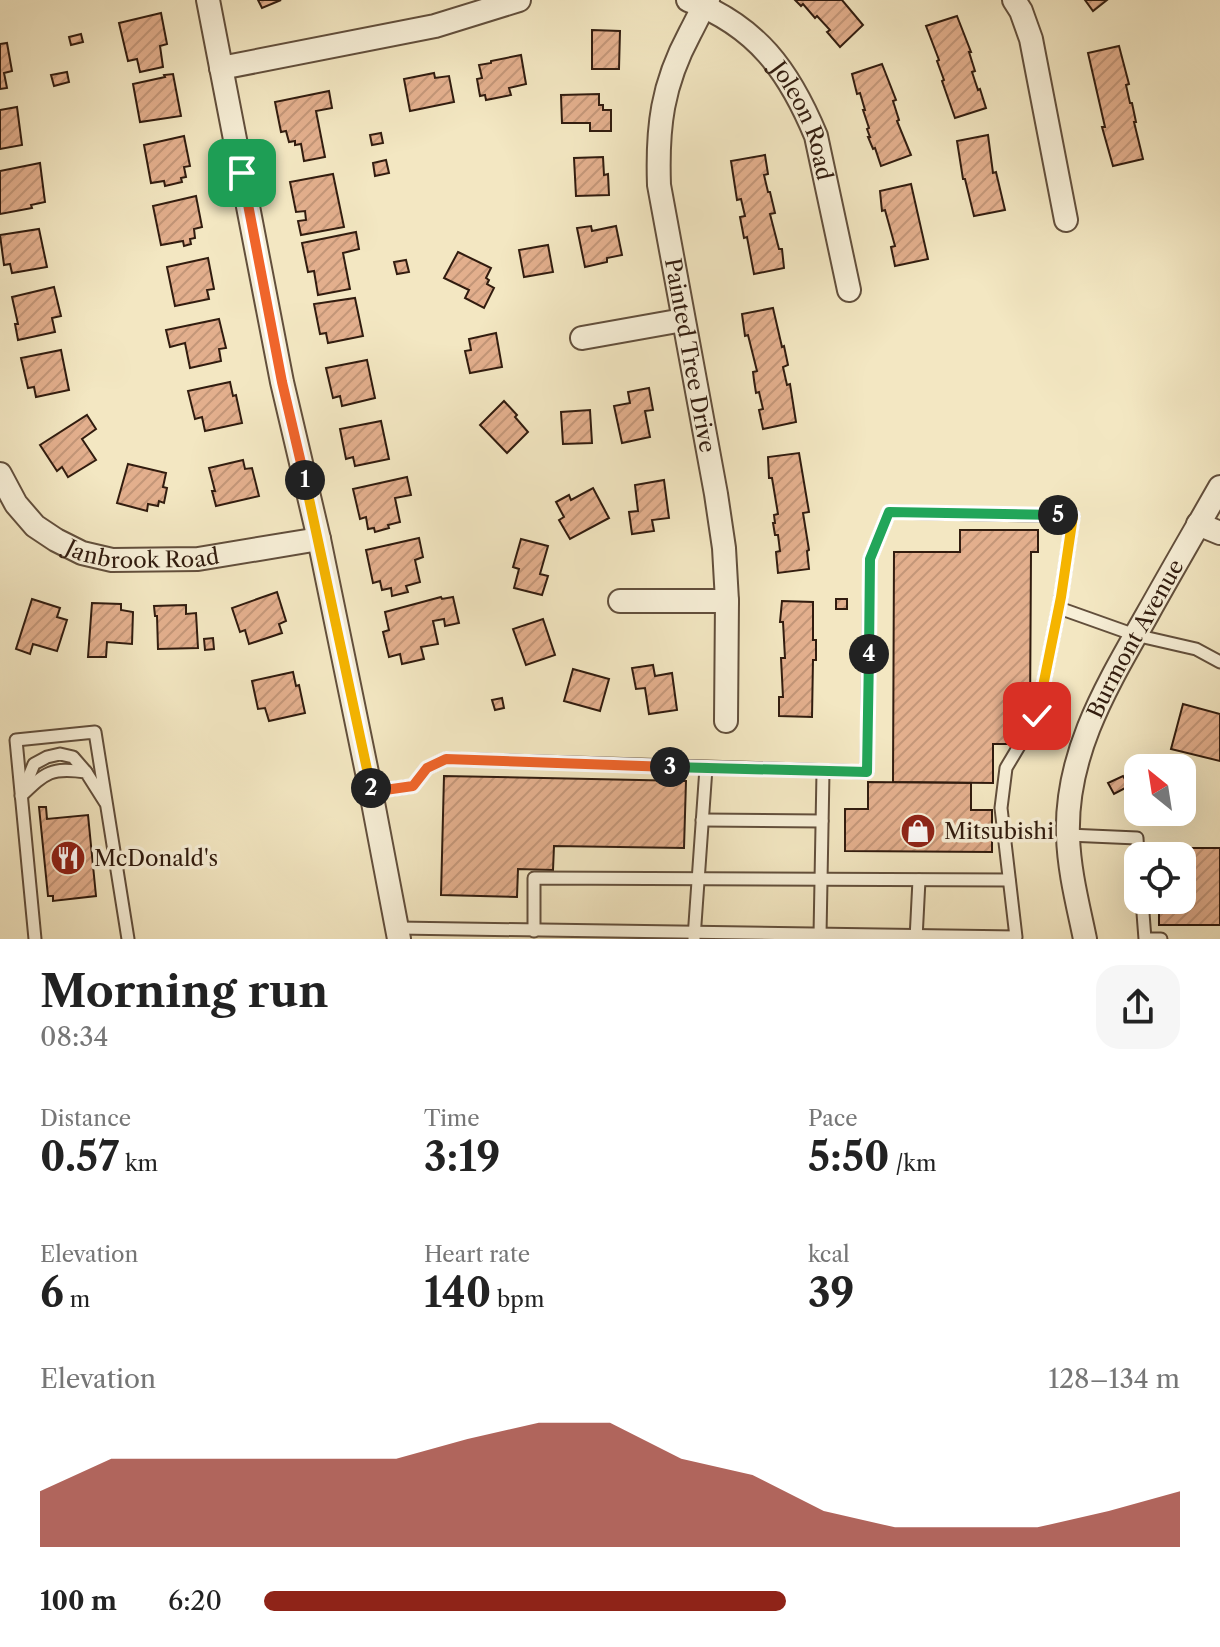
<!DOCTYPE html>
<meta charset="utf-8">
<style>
:root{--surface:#fff;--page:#f6f6f6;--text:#222;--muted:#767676;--accent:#8f2418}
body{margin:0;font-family:"Libre Caslon Text",serif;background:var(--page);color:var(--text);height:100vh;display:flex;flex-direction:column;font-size:30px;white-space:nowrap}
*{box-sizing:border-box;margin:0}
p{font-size:26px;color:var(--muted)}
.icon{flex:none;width:44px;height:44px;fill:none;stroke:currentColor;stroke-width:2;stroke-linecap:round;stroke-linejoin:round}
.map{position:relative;height:939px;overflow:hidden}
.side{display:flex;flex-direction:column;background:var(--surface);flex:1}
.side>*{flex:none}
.needle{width:52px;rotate:330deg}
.fabs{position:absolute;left:1124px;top:754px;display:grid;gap:16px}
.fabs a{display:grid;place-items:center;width:72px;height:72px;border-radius:16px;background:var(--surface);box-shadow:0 8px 32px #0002;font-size:40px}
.pin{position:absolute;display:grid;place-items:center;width:68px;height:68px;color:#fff;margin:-34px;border-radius:16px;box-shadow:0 4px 12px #0006}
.km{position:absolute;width:40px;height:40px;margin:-20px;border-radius:50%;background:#222;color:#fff;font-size:22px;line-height:40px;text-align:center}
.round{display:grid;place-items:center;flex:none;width:84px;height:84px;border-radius:24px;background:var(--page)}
.head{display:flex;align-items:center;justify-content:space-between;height:136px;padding:0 40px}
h1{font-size:44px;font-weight:800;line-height:60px}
.stats{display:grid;grid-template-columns:repeat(3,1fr);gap:12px;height:136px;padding:8px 40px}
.stats div{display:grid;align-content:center}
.stats b{font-size:40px;font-weight:800}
.stats small{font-size:22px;font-weight:400}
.stats p{font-size:22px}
.chart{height:224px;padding:16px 40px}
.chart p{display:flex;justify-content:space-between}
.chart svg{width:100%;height:144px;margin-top:8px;fill:var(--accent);opacity:.7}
ul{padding:0 40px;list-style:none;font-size:26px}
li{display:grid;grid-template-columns:128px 96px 1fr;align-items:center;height:60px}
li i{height:20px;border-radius:10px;background:var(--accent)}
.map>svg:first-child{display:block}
.building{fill:url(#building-hatch);stroke:#311c0f;stroke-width:2}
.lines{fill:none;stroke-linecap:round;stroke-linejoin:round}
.service-casing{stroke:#624f3c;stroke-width:15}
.minor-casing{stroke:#624f3c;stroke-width:26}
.service{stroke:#f7efd7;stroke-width:11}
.minor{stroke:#f7efd7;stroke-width:22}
.split-1-casing{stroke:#fff;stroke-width:16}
.split-2-casing{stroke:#fff;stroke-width:16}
.split-3-casing{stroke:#fff;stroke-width:16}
.split-4-casing{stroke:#fff;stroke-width:16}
.split-5-casing{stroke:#fff;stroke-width:16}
.split-6-casing{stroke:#fff;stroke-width:16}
.split-1{stroke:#f0652b;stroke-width:10}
.split-2{stroke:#f5b400;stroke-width:10}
.split-3{stroke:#f0652b;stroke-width:10}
.split-4{stroke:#22a559;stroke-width:10}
.split-5{stroke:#22a559;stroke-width:10}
.split-6{stroke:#f5b400;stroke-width:10}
.labels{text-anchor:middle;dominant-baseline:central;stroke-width:7;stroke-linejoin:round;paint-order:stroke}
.street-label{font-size:22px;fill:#311c0f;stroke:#f7efd7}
.poi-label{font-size:22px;fill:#311c0f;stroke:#f7efd7;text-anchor:start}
</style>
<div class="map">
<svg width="1220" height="939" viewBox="0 0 1220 939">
<defs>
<pattern id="building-hatch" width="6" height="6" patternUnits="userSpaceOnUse" patternTransform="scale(2)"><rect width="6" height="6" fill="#e3af8d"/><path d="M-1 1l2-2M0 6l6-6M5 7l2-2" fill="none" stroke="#c39678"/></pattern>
</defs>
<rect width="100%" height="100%" fill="#f3e7c2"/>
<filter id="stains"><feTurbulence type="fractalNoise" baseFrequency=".0025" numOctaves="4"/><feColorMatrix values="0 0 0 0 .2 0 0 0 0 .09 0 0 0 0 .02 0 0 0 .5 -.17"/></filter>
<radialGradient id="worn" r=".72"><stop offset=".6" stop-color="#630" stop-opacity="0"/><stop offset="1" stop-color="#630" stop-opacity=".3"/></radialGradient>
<g class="building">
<polygon points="258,0 281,0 262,8"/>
<polygon points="795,0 842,0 863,25 840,47 827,32 830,30 817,16 815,18 803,4 801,6"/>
<polygon points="1085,0 1107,0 1093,11"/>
<polygon points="161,13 167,44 160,46 163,67 140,72 137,59 128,61 119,23"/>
<polygon points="957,16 971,52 969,52 975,71 972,72 978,90 980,89 986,108 955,118 942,81 944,80 937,61 939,60 926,26"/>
<polygon points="592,30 620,31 619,69 592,69"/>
<polygon points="81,34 83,42 71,45 69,37"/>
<polygon points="7,43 12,71 4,73 7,88 0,89 0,44"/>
<polygon points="1119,46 1129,84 1126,85 1130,103 1132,103 1136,122 1134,122 1143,159 1113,166 1102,127 1105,127 1088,53"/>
<polygon points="521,55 526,84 509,88 511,95 486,100 485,95 480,96 477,79 482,78 479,65 491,63 491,61"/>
<polygon points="882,64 896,100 893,101 899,120 897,121 911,155 881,166 875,148 873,149 868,137 870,137 867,129 869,128 863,110 865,110 860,93 857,94 852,74"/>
<polygon points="67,72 69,82 54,86 51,75"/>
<polygon points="434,73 435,78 449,76 454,102 410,111 404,79"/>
<polygon points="173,74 181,116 140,122 133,84 165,77 164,75"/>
<polygon points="329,91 332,108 316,111 325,157 304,161 301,144 295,145 295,141 289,142 286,131 281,132 275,102"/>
<polygon points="599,94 599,105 603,105 603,110 611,110 611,131 590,131 590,123 562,123 561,95"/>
<polygon points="17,107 22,145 0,149 0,110"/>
<polygon points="381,133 383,143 372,145 370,135"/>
<polygon points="988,135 993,173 996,172 1005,210 974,216 965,179 963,179 957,141"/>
<polygon points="184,136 190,166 184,167 186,177 181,178 182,182 165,186 164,181 151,183 144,145"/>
<polygon points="765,155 768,174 764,175 768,192 770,192 775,213 770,214 779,249 782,249 784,268 754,274 747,237 744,238 740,217 745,216 741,199 737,200 731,161"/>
<polygon points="603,157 604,175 608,174 609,195 576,196 574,158"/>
<polygon points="386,160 389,173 375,176 373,163"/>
<polygon points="40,163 45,202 31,205 32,208 0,214 0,171"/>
<polygon points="333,174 344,227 301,235 298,221 306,220 305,211 296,212 290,182"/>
<polygon points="911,184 928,259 895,266 891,247 895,246 885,210 882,211 880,191"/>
<polygon points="196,196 202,227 194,229 195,238 190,239 191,244 184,246 183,241 161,245 153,206"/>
<polygon points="591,226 592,231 616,226 622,255 607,258 607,262 585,267 577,228"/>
<polygon points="39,229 47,267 12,273 10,264 4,265 0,235"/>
<polygon points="356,232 359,249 343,253 350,289 318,295 314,271 308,272 302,243"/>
<polygon points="548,245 553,272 524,277 519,250"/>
<polygon points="458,252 491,268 486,278 489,280 487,284 494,288 484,308 465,298 469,290 444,278"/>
<polygon points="208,258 214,289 207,290 209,299 175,306 167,267"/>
<polygon points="406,260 409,272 397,274 394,262"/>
<polygon points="54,287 61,316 52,318 55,332 18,340 15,324 18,324 12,297"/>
<polygon points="355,298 363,336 328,343 326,333 320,334 314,304"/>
<polygon points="773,308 782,347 784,346 788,365 783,367 787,385 790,384 796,422 763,429 759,410 763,409 759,392 756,393 754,380 753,372 757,371 748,335 745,336 742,314"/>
<polygon points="219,319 226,348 219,349 221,361 190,368 185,343 170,347 166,330"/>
<polygon points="496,333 502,367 470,373 465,351 471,350 469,339"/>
<polygon points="61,350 69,390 36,397 34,387 28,388 21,358"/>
<polygon points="367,360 375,398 342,406 340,396 333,398 326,368"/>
<polygon points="230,382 233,396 236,395 242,423 205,431 202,417 195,419 188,391"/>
<polygon points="649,388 653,410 645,411 650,437 622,443 614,406 630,403 628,392"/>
<polygon points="504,401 517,415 515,417 528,432 507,453 480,425"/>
<polygon points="590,410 592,443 563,444 561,412"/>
<polygon points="87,415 96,429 82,439 96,460 68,477 62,467 57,471 40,445"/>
<polygon points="381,421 389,459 355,466 353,457 346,459 340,429"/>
<polygon points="799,453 809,512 803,513 809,550 807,551 809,569 778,573 776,552 780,551 778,535 775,535 773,523 775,523 774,515 778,514 772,478 769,478 768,457"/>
<polygon points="243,460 245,469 252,468 259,496 216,506 212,491 215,491 209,468"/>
<polygon points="128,464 166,473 163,487 167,488 164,503 159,501 158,506 148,504 147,511 117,503"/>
<polygon points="407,477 411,495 395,498 400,522 388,525 389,528 375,532 374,528 368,529 366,517 360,519 353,489"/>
<polygon points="664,480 669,518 652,520 654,531 632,534 629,512 638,511 635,485"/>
<polygon points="593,488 609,518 570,539 559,520 564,517 556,502 569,495 571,500"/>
<polygon points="960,530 1038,530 1038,552 1031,552 1030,721 1010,721 1010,744 993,744 993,783 893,782 894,552 960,552"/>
<polygon points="419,538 423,557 415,560 420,582 406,586 408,592 392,596 391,588 382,590 380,581 373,583 366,550"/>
<polygon points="521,539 548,546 540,574 548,576 542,595 514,588 519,569 513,567"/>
<polygon points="277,592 286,621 279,624 282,633 249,644 245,630 240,632 232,608"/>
<polygon points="441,597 442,599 453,597 459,623 445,626 444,619 433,621 438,644 421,647 424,659 402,664 400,654 389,657 383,632 389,630 385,612"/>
<polygon points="32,599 60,608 57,617 67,620 57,651 33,644 30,654 16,649"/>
<rect x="836" y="599" width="11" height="10"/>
<polygon points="782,601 813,602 813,640 816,640 816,660 813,660 812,717 779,716 779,697 783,697 781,658 785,658 783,622 780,622"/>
<polygon points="92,603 121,604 121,610 133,612 132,644 107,642 106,657 88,657"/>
<polygon points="186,605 186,614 196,613 198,648 158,649 157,616 155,616 154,606"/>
<polygon points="543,619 555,655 526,665 513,629"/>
<polygon points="213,638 214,649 205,650 204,639"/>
<polygon points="653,665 655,676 672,673 677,710 649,714 645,688 636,689 632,668"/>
<polygon points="573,669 609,679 600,711 564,701"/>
<polygon points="293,672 296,686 299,685 305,713 269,721 265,708 258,709 252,681"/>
<polygon points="502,698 504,708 495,710 492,700"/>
<polygon points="1183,704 1220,714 1220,761 1171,749"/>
<polygon points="444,776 686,781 684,848 554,846 553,870 518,869 517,897 441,895"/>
<polygon points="1123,776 1129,786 1114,794 1108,783"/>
<polygon points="868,782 971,783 971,810 992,810 992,852 845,851 845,809 868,809"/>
<polygon points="39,807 46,807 47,819 88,815 96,896 53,901 53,896 48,896"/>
<polygon points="1185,848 1220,848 1220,925 1159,925 1159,900 1182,900 1182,870 1185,870"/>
</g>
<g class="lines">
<defs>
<g id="service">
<polyline points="1059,608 1135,635 1196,649 1220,662"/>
<polyline points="23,791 34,764 47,757 60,754 73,757 86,772"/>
<polyline points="371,792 413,786 427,768 446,759 867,772 870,559 889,512 1073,516 1061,597 1037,716 1006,768 1001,808 1016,937 398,928"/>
<path d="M21,796C46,772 51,767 86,772L105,802"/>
<polyline points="702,820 822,821"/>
<polyline points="1068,835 1137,838 1138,856"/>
<polyline points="1142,900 1145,939 1161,939"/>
<polyline points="534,931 534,878 1009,880"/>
<polyline points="820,935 823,772"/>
<polyline points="694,938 706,768"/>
<polyline points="35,939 16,740 95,732 128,939"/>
<polyline points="916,939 919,880"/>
</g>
<g id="minor">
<polyline points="208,0 282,382 319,539 371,792 399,939"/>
<path id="s1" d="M688,0C757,26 789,71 816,136L849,290"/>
<path id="s2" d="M708,0C701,10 696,22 690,33C662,85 657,127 659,185L716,494L724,548L727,601L726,721"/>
<polyline points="1014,0 1021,11 1031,39 1066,220"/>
<polyline points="221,68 435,26 519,0"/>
<polyline points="582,338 683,320"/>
<path id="s3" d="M0,474L16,504L35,526L56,540L82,553L112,560L198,559L319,539"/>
<polyline points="1198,524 1220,533"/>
<polyline points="620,601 727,601"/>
<path id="s4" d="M1085,939C1078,905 1069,871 1068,836C1065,753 1108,684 1147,615C1171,572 1196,529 1220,487"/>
</g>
</defs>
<use href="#service" class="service-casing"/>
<use href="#minor" class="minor-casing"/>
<use href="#service" class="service"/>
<use href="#minor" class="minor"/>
</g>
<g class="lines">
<defs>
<polyline id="split-1" points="242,173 282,382 305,480"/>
<polyline id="split-2" points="305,480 371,788"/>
<polyline id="split-3" points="371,788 371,792 413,786 427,768 446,759 670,767"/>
<polyline id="split-4" points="670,767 867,772 869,654"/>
<polyline id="split-5" points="869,654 870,559 889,512 1058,515"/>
<polyline id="split-6" points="1037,716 1061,597 1073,516 1058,515"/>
</defs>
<use href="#split-1" class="split-1-casing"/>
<use href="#split-2" class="split-2-casing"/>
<use href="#split-3" class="split-3-casing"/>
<use href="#split-4" class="split-4-casing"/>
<use href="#split-5" class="split-5-casing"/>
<use href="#split-6" class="split-6-casing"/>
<use href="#split-1" class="split-1"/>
<use href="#split-2" class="split-2"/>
<use href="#split-3" class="split-3"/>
<use href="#split-4" class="split-4"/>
<use href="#split-5" class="split-5"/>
<use href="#split-6" class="split-6"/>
</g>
<defs>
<symbol id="shop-disc" viewBox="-11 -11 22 22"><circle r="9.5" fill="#8f2418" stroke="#f7efd7"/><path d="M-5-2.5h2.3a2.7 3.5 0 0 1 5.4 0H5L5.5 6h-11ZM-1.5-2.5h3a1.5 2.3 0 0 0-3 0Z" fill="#fff"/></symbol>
<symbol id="restaurant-disc" viewBox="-11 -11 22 22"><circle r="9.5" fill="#8f2418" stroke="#f7efd7"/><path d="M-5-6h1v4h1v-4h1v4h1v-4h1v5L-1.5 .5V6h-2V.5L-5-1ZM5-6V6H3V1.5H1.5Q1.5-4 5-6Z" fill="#fff"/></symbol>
</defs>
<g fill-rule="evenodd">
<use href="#shop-disc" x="898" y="811" width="40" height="40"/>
<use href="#restaurant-disc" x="48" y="838" width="40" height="40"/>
</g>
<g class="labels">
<g class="street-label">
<text stroke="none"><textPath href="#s1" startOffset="174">Joleon Road</textPath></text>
<text stroke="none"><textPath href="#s2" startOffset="368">Painted Tree Drive</textPath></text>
<text stroke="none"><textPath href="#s3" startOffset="178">Janbrook Road</textPath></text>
<text stroke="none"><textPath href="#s4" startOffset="316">Burmont Avenue</textPath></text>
</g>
<g class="poi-label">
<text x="944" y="831">Mitsubishi</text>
<text x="94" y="858">McDonald's</text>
</g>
</g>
<rect width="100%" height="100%" filter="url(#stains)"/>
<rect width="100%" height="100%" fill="url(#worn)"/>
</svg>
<div class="fabs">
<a><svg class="needle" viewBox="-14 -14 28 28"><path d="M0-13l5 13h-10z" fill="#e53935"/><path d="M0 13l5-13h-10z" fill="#767676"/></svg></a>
<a><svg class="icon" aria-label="locate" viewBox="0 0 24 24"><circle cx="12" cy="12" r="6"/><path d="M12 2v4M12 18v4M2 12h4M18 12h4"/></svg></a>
</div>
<div class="pin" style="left:242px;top:173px;background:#1e9e55"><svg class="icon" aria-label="arrive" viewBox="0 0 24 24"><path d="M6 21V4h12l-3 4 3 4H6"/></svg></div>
<div class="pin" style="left:1037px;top:716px;background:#d93025"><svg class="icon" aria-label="check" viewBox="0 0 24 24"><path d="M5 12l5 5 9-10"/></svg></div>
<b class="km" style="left:305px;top:480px">1</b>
<b class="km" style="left:371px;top:788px">2</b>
<b class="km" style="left:670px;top:767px">3</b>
<b class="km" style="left:869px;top:654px">4</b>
<b class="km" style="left:1058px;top:515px">5</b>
</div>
<section class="side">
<div class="head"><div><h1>Morning run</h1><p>08:34</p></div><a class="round"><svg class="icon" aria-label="share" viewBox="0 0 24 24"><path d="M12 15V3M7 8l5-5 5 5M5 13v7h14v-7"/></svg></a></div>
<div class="stats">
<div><p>Distance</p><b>0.57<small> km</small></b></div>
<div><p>Time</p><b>3:19</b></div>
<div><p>Pace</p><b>5:50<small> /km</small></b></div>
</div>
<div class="stats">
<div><p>Elevation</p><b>6<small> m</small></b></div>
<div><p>Heart rate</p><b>140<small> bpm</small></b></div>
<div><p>kcal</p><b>39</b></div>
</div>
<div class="chart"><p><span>Elevation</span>128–134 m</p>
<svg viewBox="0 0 160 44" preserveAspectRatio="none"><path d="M0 44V27L10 17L20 17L30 17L40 17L50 17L60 11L70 6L80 6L90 17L100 22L110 33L120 38L130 38L140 38L150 33L160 27V44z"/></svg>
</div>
<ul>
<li><b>100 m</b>6:20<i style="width:57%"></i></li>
</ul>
</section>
